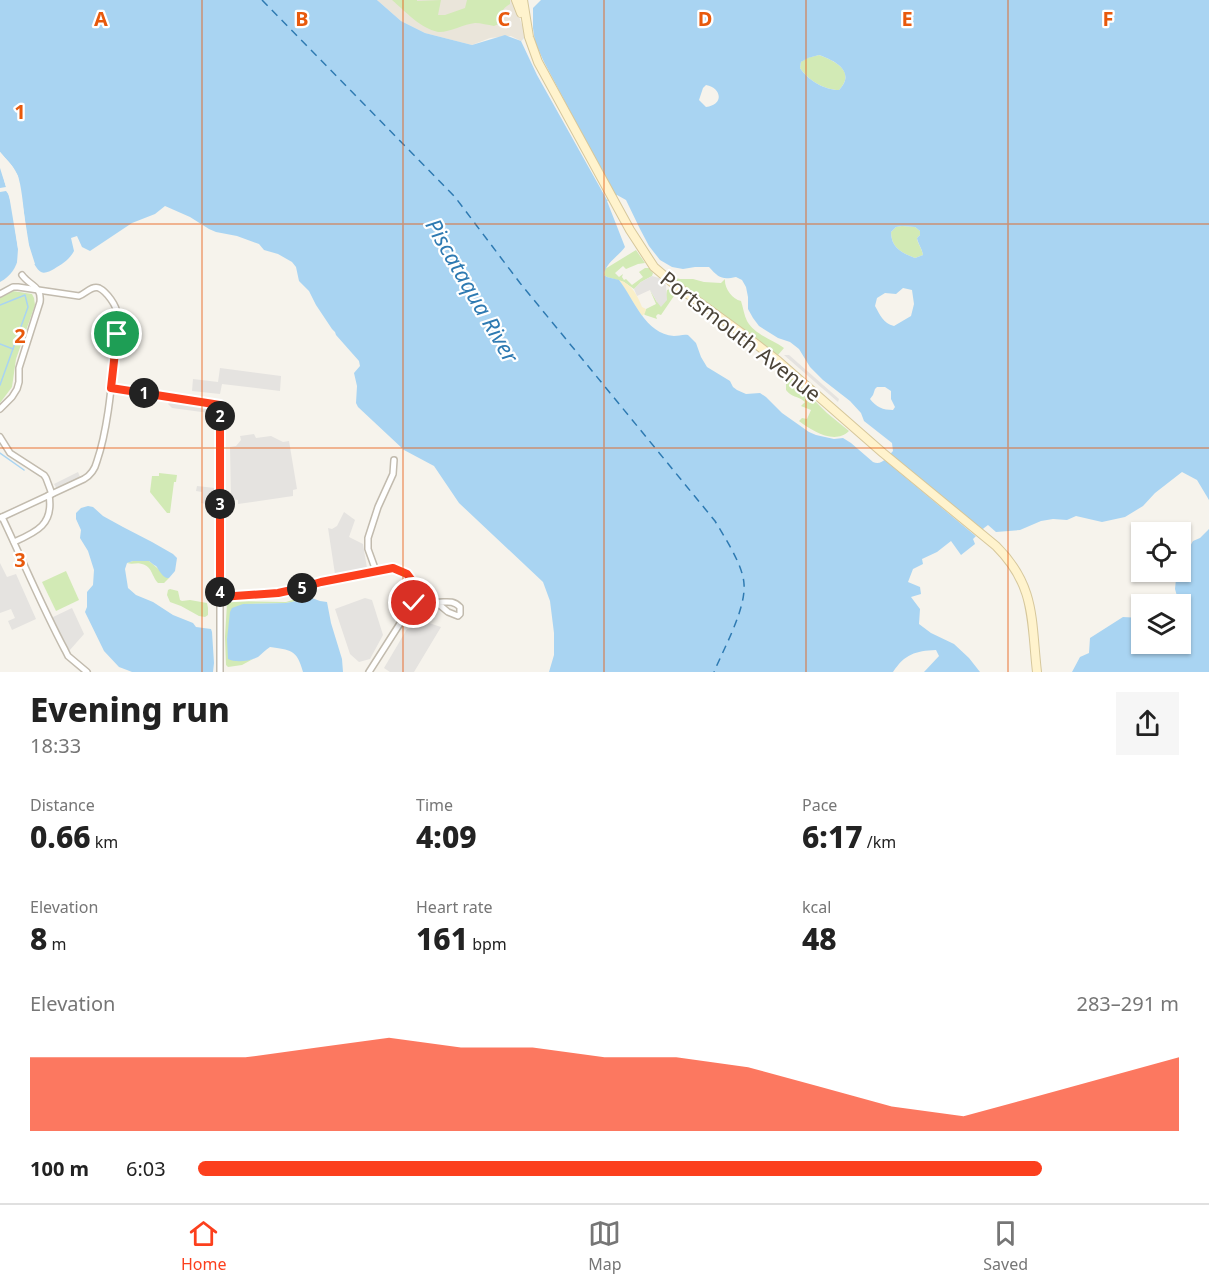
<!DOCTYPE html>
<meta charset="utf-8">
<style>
:root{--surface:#fff;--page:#f6f6f6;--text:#222;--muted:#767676;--line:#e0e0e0;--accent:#fc3f1d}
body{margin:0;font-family:"Noto Sans",sans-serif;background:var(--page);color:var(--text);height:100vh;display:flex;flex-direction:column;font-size:22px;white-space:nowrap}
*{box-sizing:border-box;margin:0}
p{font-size:20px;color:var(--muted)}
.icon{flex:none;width:33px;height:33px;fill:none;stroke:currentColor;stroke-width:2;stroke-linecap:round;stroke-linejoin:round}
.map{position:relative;height:672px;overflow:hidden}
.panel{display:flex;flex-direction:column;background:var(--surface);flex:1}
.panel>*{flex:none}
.tools{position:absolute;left:1131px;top:522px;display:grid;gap:12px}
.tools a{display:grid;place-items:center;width:60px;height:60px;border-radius:0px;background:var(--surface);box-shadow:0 2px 4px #0004;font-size:30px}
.pin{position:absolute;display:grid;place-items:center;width:51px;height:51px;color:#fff;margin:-26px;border:3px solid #fff;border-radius:50%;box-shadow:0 2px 6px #0007}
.km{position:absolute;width:30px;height:30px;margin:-15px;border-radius:50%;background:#222;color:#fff;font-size:16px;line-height:30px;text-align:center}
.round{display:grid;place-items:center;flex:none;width:63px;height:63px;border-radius:0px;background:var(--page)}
.overview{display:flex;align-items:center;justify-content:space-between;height:102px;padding:0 30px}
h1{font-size:33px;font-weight:800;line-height:45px}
.metrics{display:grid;grid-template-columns:repeat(3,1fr);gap:9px;height:102px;padding:6px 30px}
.metrics div{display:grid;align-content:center}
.metrics b{font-size:30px;font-weight:800}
.metrics small{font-size:16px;font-weight:400}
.metrics p{font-size:16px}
.chart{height:168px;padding:12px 30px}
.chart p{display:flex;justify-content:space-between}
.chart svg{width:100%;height:108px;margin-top:6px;fill:var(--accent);opacity:.7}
ul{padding:0 30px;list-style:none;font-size:20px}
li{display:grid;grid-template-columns:96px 72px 1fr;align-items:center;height:45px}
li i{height:15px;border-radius:8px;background:var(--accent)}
.menu{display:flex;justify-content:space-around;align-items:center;height:84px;border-top:2px solid var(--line);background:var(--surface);font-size:16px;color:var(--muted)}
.menu a{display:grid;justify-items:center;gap:3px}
.menu .selected{color:var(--accent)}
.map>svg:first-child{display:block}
.residential{fill:#eae5da}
.green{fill:#d2eab5}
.sand{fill:#f9efc9}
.parking{fill:#e5e3e0}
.water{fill:#a9d4f2;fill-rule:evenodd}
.pier{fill:#f6f3ec}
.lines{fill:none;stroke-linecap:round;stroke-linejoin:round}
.stream{stroke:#a9d4f2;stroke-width:1.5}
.ferry{stroke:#2e7ab2;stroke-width:1.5;stroke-dasharray:8 6;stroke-linecap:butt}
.street-casing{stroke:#c2bbae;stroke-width:8}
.secondary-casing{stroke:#d6c79b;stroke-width:10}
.street{stroke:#fff;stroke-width:5}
.secondary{stroke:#fff3cd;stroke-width:8}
.route-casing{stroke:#fff;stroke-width:12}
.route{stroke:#fc3f1d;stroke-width:8}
.grid{fill:none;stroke:#e8590c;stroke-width:1.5;stroke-opacity:0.55}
.labels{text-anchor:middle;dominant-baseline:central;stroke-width:4.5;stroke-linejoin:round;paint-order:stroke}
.street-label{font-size:21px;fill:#4b4439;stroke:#fff}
.water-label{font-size:22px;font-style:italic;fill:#2e7ab2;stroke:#fff}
.grid-label{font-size:20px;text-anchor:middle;font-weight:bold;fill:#e8590c;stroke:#fff;stroke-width:4.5;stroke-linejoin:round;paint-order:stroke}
</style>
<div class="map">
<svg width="1209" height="672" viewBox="0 0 1209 672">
<rect width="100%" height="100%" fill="#f6f3ec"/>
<polygon class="residential" points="377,0 513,0 526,36 521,41 511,36 490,38 472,45 464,43 425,33 401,21"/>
<g class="green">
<path d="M392,0H417V1L441,0L438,15H445L465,8L467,0H510V4C502,9 500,12 503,22L494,26C488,25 481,23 475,23C464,24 448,33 438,32C420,28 406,12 392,0Z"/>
<path d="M819,55C836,61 856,72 839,90C824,90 808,80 800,68L801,62L807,58Z"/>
<path d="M902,226L915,227L920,231V235L917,238C918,245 922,248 923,255L915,258C902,253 891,248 891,232L896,227Z"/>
<polygon points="636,250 645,263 638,264 626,269 623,266 615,273 619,277 623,274 622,277 624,280 626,279 632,285 643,277 639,272 645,268 649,268 653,273 652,276 641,282 634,289 624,282 607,277 604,275 605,269"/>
<path d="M672,277L680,279H693L704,282L721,283L725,279C724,288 732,299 741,301C743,307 744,315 747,321C755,335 772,339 784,348L778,355Z"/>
<polygon points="670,289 673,289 676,293 661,315 658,314 656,316 657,319 645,315 644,314 646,309 656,304 650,290 657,302 666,295 667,290"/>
<polygon points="13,291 32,294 34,298 35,305 16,359 12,387 0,403 0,298"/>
<path d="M790,376L827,413L849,431C835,445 812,431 799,421L802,418L807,419L811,410L801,406L805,402C797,395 792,398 786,390V381Z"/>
<polygon points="159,473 177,475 176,482 174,482 170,513 167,513 150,492 152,476 159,476"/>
<path d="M133,561H149L169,578L164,583H158C152,577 152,566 142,564C137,562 133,565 127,563Z"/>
<polygon points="66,571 79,600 56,611 42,582"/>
<polygon points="170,589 178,591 180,600 182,601 190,600 207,603 208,608 208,615 205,617 199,616 181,606 170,602 167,595 168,590"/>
<polygon points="302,597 312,598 286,603 243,604 229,632 227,639 239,661 253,659 242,665 228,667 226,665 225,637 227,603 231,601 286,602"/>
</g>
<path class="sand" d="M619,280C632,284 637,295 642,307L646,309L645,313L642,316Z"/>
<g class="parking">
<polygon points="652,276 659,278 666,285 667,300 661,307 657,302 650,290 637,296 634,289 641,282"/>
<polygon points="784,355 789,355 839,399 838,402"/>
<polygon points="220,368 281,376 280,391 222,384 220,394 192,391 193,379 218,382"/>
<polygon points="170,402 211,409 209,413 172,408 168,404"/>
<polygon points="254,434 256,438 271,436 283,442 289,441 297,489 293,490 293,496 238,504 238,500 231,499 230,447 236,446 241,440 240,436"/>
<polygon points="78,472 80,477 57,489 54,484"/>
<polygon points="197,486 215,488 212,505 201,503 202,492 196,491"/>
<polygon points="344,512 355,520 349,537 363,544 367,568 335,574 328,528 332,529 337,526"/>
<polygon points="0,563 7,577 16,574 36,619 12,630 8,621 15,618 11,609 0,613"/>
<polygon points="365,598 372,600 383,635 370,659 359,662 350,654 335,609"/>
<polygon points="72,608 84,634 69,651 51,618"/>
<polygon points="429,623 441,627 414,672 390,672 384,668 407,629"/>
</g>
<g class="water">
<path d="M0,0H377L401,21L425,33L472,45L505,35L521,41L533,28V8L541,0H1209V500L1197,480L1182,472L1155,493L1143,506L1125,517L1102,522L1076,516L1067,520L1053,519L1041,521L1020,530L996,532L988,525L984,528L973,539L975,544L961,555L951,541L937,552L922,559L923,564L913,569L908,582L920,587L921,594L911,597L920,609L919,624L931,633L954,644L969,658L980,672H924L939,656L936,650C915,651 905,654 893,672H549L554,655V633L550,601L543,582L459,503L434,466L404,450L358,407L356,403L357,386L354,373L360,366L359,361L336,335L335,332L332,329L316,305L309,291L299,281L296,267L292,262L278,254L264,250L259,244L237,236L216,232L209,229L190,217L165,206L155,214L132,223L90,251L82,247L77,236L71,238L74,251C69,260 62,264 54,269C50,271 45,274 41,272C23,261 26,193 17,174C13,165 6,159 0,152ZM819,55C836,61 856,72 839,90C824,90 808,80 800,68L801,62L808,58ZM706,85C722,88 724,105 706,107L699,100L703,88ZM617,195L626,200L640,229L649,246L660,260L672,267L683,269L695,267H709C719,278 722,280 736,277L742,280L746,287L748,297V309L753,318L759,326L778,338L790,342L799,349L810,367L823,380L850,401L861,413L864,421L892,443L893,451C887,457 882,466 873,462L851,443L843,438L834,439L816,435L809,432L782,413L766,397L760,393L746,394L737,390L733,387L730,381L707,367L701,357L696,343L688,335C683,334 679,336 674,336C645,334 634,299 619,280L607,277L604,275C605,263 619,256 625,247L607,201ZM902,226L915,227L920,231V235L917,238C918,244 922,248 923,255L915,258C902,253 891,248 891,232L896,227ZM903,288L912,290L914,304L911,316L894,326C883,323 880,315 875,306L877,298L885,293L896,294ZM877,387H885L891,391V399L895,407L893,410C883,410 876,407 870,399L873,395L875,389Z"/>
<path d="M0,168L12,206L19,256C16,268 11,276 0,282Z"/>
<path d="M88,506L93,507L103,516L123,527L152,542L173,554L177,558L175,571L169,578C163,579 160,571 156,566L154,565L149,561H133L127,563L125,569L128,588L136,595L153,602L173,615L193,623L196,627L211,629L212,632L214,663L213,672H132L127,670L119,667L104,651L85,612L87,607V592L93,585L94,570L88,551L80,538L81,530L76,519V513L81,508Z"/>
<polygon points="1209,529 1209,672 1072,672 1080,657 1089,653 1090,638 1123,617 1141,618 1142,644 1180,644 1180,604 1171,604 1177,596 1175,589 1176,579 1180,572 1185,555 1193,541 1200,538"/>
<path d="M312,598L320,601L327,602L331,623L342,659L343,672H303C297,649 290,650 270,647C265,650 262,654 258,657C250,661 236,663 228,659L227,639L230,612L232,608L243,604L286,603Z"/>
</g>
<g class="pier">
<polygon points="533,28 535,42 544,62 615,196 607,200 537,75 521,41"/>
<polygon points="0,152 12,166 18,176 29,245 35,264 31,264 28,253 16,177 10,168 0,157"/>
<polygon points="0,165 4,169 14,205 22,249 21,263 17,263 18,249 9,195 6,191 0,192 0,188 6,187"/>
<polygon points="888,452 984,531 978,538 882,458"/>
</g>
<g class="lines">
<g class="stream">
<polyline points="0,305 25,295 28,307 0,385"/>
<polyline points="0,344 13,349"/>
<polyline points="0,453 24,470"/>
</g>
<path class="ferry" d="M262,0L455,197L520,283L715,521C725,538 743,565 744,584C746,609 724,648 714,672"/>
<defs>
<g id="street">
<path d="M0,294L13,287H18L79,296C85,294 92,285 99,288C107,292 117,306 117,314C119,329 116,345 114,360C111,391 107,432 97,461C95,469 91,475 84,479L0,518"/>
<polyline points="111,388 220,405 220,672"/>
<path d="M0,409L12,397L17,389L19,382V368L40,302C42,286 30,286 22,275"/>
<polyline points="0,437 10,453 44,475 46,478 52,494"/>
<path d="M2,517C23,561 42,607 65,650L68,656L87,672"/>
<path d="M14,542C37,532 54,524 49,495"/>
<polyline points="376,571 368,549 368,538 378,507 393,474 394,460"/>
<path d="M416,596C422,598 429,601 436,602C445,603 452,599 460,607V614L458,616L448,612L436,602"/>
<path d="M220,597L278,593L301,588L321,582L388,568C406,569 419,582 415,600L369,672"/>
</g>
<g id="secondary">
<polyline points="516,0 521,13"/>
<path d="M523,0L529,37L538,62L630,230L654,267L674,284L747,337L778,361L883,453L996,546C1036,586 1031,620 1037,672"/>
</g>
</defs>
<use href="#street" class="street-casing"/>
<use href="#secondary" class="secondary-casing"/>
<use href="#street" class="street"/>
<use href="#secondary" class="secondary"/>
</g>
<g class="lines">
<defs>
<polyline id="route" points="117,334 111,388 220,405 220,597 278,593 301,588 321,582 393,568 407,574 413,582 416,594 414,603"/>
</defs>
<use href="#route" class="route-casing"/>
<use href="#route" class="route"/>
</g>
<path class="grid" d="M202,0V672M403,0V672M604,0V672M806,0V672M1008,0V672M0,224H1209M0,448H1209"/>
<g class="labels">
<g class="street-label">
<text transform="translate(741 336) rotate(38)">Portsmouth Avenue</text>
</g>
<g class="water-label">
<text transform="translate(473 290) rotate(60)">Piscataqua River</text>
</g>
</g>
<g class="grid-label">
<text x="101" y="26">A</text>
<text x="302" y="26">B</text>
<text x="504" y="26">C</text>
<text x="705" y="26">D</text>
<text x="907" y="26">E</text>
<text x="1108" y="26">F</text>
<text x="20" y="119">1</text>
<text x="20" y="343">2</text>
<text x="20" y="567">3</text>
</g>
</svg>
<div class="tools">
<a><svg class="icon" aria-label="locate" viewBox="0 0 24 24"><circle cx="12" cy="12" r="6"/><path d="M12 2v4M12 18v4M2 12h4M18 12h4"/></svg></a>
<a><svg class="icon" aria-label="layers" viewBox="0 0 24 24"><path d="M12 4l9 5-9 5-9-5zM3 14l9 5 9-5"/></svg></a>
</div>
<div class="pin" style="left:117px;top:334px;background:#1e9e55"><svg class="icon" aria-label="arrive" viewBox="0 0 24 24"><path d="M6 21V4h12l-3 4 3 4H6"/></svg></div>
<div class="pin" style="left:414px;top:603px;background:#d93025"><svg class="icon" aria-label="check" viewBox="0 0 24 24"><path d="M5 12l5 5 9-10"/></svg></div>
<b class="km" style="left:144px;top:393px">1</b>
<b class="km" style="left:220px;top:416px">2</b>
<b class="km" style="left:220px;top:504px">3</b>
<b class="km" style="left:220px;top:592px">4</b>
<b class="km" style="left:302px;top:588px">5</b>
</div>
<section class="panel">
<div class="overview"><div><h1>Evening run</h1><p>18:33</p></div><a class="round"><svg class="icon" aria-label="share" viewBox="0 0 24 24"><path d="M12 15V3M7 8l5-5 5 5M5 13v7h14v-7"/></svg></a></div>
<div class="metrics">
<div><p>Distance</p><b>0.66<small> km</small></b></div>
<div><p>Time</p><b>4:09</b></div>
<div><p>Pace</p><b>6:17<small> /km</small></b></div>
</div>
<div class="metrics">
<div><p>Elevation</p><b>8<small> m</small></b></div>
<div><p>Heart rate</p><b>161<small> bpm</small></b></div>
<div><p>kcal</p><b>48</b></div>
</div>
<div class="chart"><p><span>Elevation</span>283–291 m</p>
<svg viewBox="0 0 160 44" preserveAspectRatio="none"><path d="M0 44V14L10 14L20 14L30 14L40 10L50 6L60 10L70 10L80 14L90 14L100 18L110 26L120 34L130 38L140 30L150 22L160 14V44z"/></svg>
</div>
<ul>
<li><b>100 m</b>6:03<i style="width:86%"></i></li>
</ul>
</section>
<nav class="menu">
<a class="selected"><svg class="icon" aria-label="home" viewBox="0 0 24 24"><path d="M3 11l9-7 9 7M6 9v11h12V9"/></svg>Home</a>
<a><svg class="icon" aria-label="map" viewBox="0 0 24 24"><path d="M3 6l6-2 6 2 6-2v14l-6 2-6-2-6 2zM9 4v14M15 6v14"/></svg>Map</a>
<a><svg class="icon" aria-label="saved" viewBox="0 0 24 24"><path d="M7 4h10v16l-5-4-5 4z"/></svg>Saved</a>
</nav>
